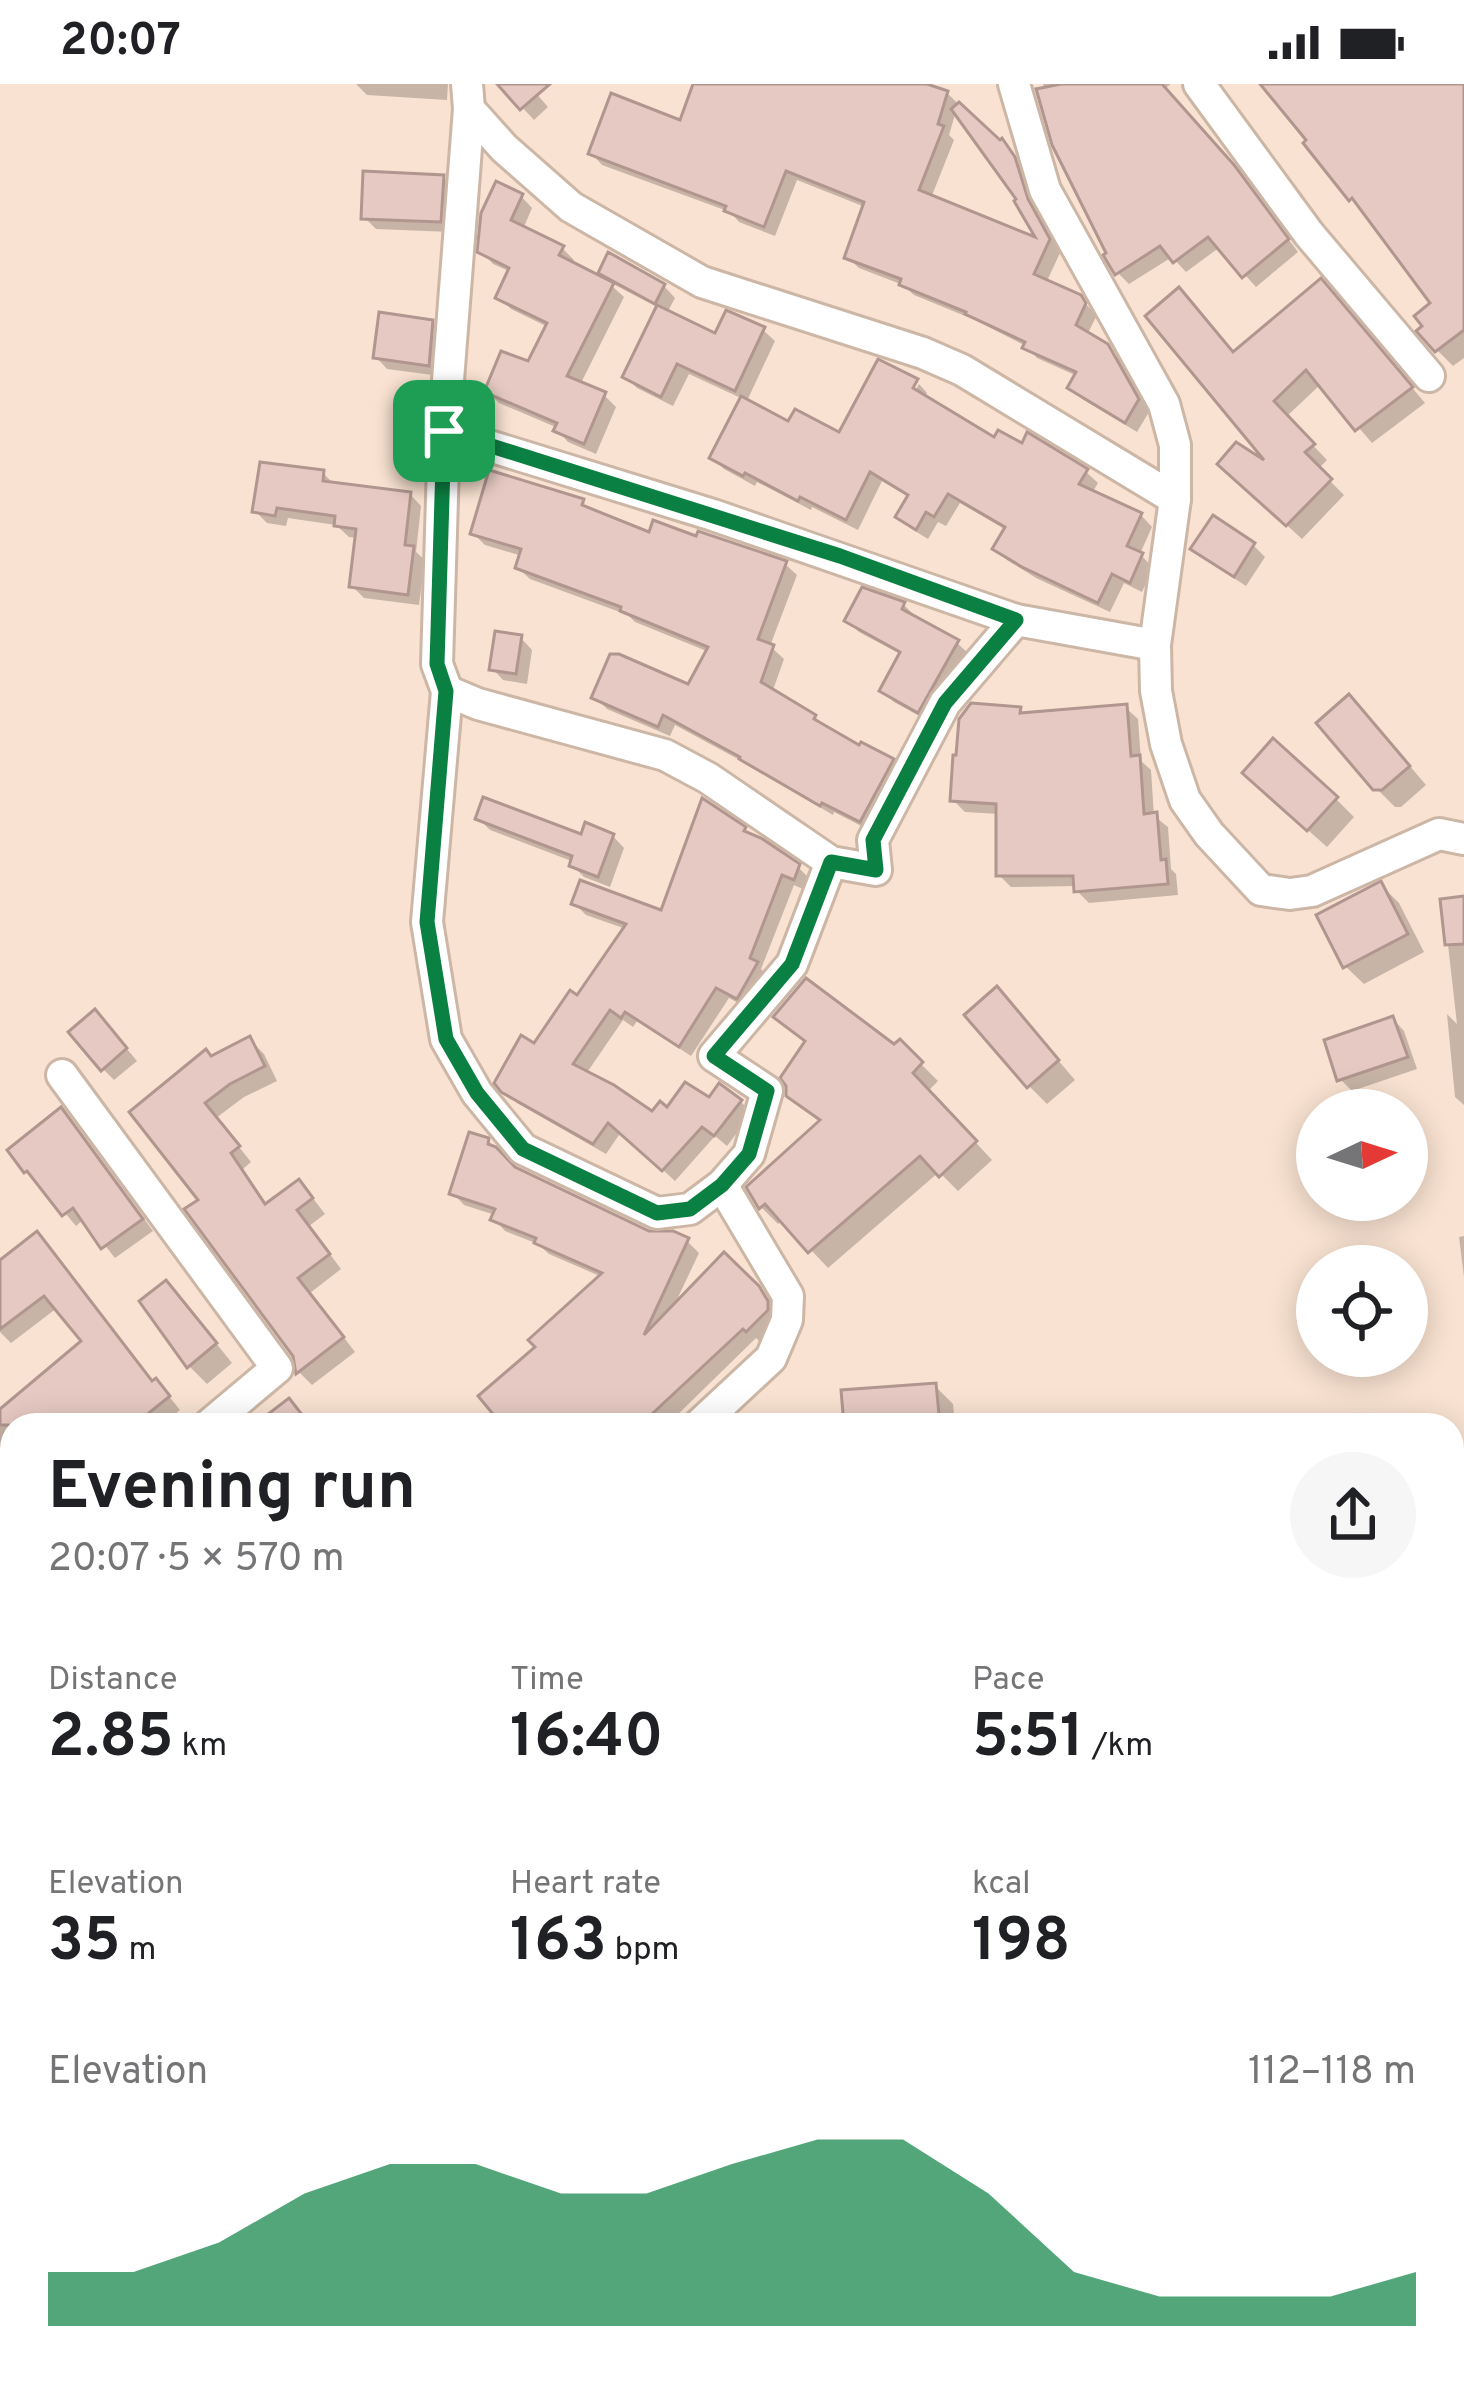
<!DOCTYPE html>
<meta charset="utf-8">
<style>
:root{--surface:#fff;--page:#f6f6f6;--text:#202124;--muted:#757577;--accent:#0b8043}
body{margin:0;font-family:Overpass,sans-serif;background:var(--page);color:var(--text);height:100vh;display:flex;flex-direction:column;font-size:45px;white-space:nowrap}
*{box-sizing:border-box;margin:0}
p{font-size:39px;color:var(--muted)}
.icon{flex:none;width:66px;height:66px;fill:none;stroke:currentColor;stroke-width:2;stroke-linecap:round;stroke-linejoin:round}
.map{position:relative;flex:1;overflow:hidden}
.sheet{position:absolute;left:0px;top:1329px;width:1464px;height:972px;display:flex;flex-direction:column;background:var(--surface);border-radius:36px 36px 0 0;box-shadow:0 6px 30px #0003}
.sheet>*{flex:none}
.needle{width:78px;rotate:86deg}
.controls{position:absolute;left:1296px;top:1005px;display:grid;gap:24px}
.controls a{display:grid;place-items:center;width:132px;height:132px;border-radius:50%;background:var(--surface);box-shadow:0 6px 30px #0003;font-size:60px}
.pin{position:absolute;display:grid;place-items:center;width:102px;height:102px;color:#fff;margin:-51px;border-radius:24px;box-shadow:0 6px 18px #0006}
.round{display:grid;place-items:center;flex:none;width:126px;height:126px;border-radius:63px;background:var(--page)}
.overview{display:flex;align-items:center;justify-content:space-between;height:204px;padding:0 48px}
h1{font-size:66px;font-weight:700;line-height:90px}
.metrics{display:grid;grid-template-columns:repeat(3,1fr);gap:18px;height:204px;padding:12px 48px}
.metrics div{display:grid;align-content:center}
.metrics b{font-size:60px;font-weight:700}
.metrics small{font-size:33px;font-weight:400}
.metrics p{font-size:33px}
.chart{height:336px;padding:24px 48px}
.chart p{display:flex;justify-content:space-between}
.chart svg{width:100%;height:216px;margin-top:12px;fill:var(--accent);opacity:.7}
.status{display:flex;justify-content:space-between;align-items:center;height:84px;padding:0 60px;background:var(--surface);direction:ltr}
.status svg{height:33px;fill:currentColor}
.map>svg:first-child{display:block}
.shadow{fill:#0003;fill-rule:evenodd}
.building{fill:#e6c9c2;stroke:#b19690;stroke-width:3}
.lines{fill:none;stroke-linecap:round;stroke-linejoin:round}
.minor-casing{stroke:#ccb6a6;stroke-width:36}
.minor{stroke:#fff;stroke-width:30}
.route-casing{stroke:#fff;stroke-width:24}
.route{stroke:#0b8043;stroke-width:15}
</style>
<div class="status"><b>20:07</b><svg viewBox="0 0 49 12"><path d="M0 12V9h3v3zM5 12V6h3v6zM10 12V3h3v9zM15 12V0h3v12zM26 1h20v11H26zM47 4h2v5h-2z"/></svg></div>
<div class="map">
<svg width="1464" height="2301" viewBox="0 0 1464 2301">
<rect width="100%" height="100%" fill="#f9e2d1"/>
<g class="shadow">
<polygon points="356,0 448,0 447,16 367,11"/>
<polygon points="501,0 528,0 548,23 534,36"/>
<path d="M697,0H917L947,9L1000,60L1002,58L1025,87L1038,129L1060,169L1046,199L1079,214L1092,226L1096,233L1087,251L1106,262L1119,275L1149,328L1137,348L1082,315L1071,303L1077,292L1037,274L1026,262L975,236L914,211L903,201L859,184L847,173L865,123L797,96L775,152L739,138L730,128L602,81L591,69L682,40ZM956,27L1018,118L1041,159L931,114L954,56L949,51Z"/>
<polygon points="1043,0 1171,0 1164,5 1245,97 1298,168 1256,203 1220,163 1186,188 1172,173 1129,200 1118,189"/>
<polygon points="1260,0 1464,0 1464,274 1453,282 1437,266 1434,220 1367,131 1307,59 1311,57"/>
<polygon points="443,93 455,105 451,148 376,145 364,133"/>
<polygon points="521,112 532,124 523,145 562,164 574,176 571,181 612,202 624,213 580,301 604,311 616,323 596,370 568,358 557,346 558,344 499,319 488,308 529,281 548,243 511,225 499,213 511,188 493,180 481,167"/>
<polygon points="601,188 664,202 675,214 667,229 716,253 763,246 775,257 746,319 789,341 840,352 913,297 909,319 919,300 927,309 924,314 995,357 1023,364 1028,353 1086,388 1098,399 1092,409 1141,431 1152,443 1139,472 1142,472 1153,484 1142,508 1124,499 1110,528 1036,494 1007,476 995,465 1006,446 960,419 946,442 938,438 928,455 910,444 899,433 910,414 882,397 858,446 812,423 811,426 757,398 755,402 724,385 712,374 743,315 689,290 673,322 637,304 626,293 659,224 613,200"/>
<polygon points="1335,212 1425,319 1372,359 1321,300 1286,333 1327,376 1318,385 1344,411 1302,455 1235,394 1275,386 1234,271"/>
<polygon points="432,239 443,251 440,292 387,285 376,273"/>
<polygon points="323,389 335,401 410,410 421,422 416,468 425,476 419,521 364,514 352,502 358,454 349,453 336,441 288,434 286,442 267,439 255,427"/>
<polygon points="583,418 594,429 651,451 785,480 797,491 770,562 784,575 773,606 815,633 828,646 892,677 903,689 873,748 834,728 833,731 749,681 675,641 670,652 607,625 595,613 690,604 709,568 635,538 628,531 530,495 518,484 522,472 485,461 473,449"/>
<polygon points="1253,461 1265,473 1246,502 1206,476 1194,464"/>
<polygon points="904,521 915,532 957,559 969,570 930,638 894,618 883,607 902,571 859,548 847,537"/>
<polygon points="521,554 532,566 527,600 503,596 492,584"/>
<polygon points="1126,624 1138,635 1141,677 1151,686 1154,732 1168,743 1171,785 1176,790 1178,811 1089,819 1077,807 1077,802 1011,803 999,791 999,730 965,728 953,716 1019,625 1025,632"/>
<polygon points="1367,632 1426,701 1401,723 1395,723 1376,704"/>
<polygon points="1264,707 1336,715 1354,733 1327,763"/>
<polygon points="478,734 582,754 613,752 624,764 610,803 584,793 572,781 574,778 490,746"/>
<polygon points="744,746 798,783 810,795 805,806 794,801 761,885 768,892 749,925 729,914 691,972 637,937 633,943 623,936 586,990 652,1031 710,1017 741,1018 752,1029 727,1062 715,1052 675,1097 621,1048 606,1070 517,1019 504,1006 535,963 578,916 626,845 586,831 575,820 663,830"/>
<polygon points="1381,801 1399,819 1424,868 1364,900 1345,882"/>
<polygon points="1464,815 1464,1021 1455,1013 1447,930 1457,940 1443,817"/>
<polygon points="1014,925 1075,996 1047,1020 1029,1002"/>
<polygon points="777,933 895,964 900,959 938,997 928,1007 992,1076 958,1107 939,1088 828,1184 783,1136 778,1140 761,1123 821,1039 789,1011 807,960"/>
<polygon points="1393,935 1404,947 1417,985 1352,1007 1340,995"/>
<polygon points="107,941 137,977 114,996 103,985"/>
<polygon points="250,956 264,970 277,997 244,1013 216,1034 251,1078 243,1085 268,1122 312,1113 325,1130 309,1142 341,1185 310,1209 355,1268 312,1301 299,1288 296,1271 202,1117 133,1028 212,975"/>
<polygon points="61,1027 73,1038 153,1147 115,1174 84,1135 76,1142 39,1098 27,1087"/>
<polygon points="487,1057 514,1086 648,1150 687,1157 699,1169 673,1224 724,1172 771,1217 779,1231 778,1238 760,1258 756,1254 667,1341 506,1341 539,1264 602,1193 549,1170 538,1160 505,1147 494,1135 495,1131 464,1121 453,1109"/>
<polygon points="37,1151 153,1300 168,1311 180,1326 162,1341 12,1341 12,1391 0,1377 0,1327 86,1257 57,1224 11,1259 0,1248 0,1180"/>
<polygon points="1464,1152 1464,1193 1459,1153"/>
<polygon points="183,1218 232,1279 207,1300 189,1282"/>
<polygon points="935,1302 953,1320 955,1341 847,1341"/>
<polygon points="322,1330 333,1341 259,1341 309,1340"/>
<polygon points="768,1332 777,1341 734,1341 737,1336"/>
<polygon points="1464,1495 1464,1727 1452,1728 1452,1503 1459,1503 1458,1496"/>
<polygon points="0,1664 7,1673 12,1669 12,1749 0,1758"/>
<polygon points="1464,1792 1464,1835 1459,1793"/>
<polygon points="12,1829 12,1859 0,1846 0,1841"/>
<polygon points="12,2089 12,2179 8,2180 10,2191 0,2193 0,2128 5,2127 1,2091"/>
<polygon points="1452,2266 1464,2301 1313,2301 1344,2290 1348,2294 1361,2289 1452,2289"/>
<polygon points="61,2289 168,2289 168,2290 108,2295 109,2301 62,2301"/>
<polygon points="271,2289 372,2289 369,2301 272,2301"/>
<rect x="468" y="2289" width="64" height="12"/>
<polygon points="803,2289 835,2289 836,2301 803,2301"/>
<polygon points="884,2289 1026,2289 1028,2301 898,2301"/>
</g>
<g class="building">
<polygon points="497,0 550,0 520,26"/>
<polygon points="693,0 927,0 948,7 938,40 944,42 919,106 1035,153 1014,117 1016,115 951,25 959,18 1000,56 1002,54 1015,73 1028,115 1050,155 1034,190 1081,211 1086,219 1076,241 1108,260 1139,315 1125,339 1067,304 1076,288 1022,264 1025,258 965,230 966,228 899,201 901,195 844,174 864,118 786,87 764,143 724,127 726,122 588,70 611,9 680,36"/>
<polygon points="1061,0 1162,0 1235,82 1289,155 1242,194 1208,153 1173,179 1160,162 1115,191 1103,171 1106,169 1052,61 1037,8 1036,5"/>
<polygon points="1260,0 1464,0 1464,246 1435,268 1416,247 1422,242 1414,232 1430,219 1352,114 1349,117 1303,59 1306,56"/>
<polygon points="363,87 444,91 441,138 361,135"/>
<polygon points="496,97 523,110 511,136 564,162 559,171 614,199 567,292 606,308 584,360 553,347 557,339 484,308 501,267 528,277 547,239 495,214 509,184 477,168 481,129"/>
<polygon points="608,168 665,200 655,220 598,189"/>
<polygon points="1321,194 1413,303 1355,347 1306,286 1274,317 1315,360 1305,368 1332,395 1286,442 1217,380 1236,358 1264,376 1145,232 1179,203 1233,268"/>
<polygon points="657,221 715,249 726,226 765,243 735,307 677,280 661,313 622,293"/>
<polygon points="379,228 433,236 429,282 373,274"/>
<polygon points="878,275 918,295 913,304 994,353 998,346 1022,359 1027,348 1088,385 1079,400 1142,429 1127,462 1143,469 1130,499 1112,490 1098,519 1022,483 992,465 1005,443 948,410 934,433 926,428 916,446 895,433 908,411 870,388 846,436 800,413 798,417 745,389 743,392 709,374 741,312 788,337 795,325 839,348"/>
<polygon points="260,378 324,386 323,397 411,408 405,461 414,462 408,511 349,503 356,445 334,442 335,432 277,424 275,432 252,428"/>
<polygon points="489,386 584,415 582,421 649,448 653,436 696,452 698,447 787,477 758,555 774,561 761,598 816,631 814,635 859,661 861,658 894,675 860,738 822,719 820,722 739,675 740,673 663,631 658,643 591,614 610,570 619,570 688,600 708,563 620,527 621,523 515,484 521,465 470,450"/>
<polygon points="1213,431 1255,459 1234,493 1190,465"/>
<polygon points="862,503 905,518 902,525 959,556 918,629 879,607 900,568 844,537"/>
<polygon points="495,547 522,551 516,590 489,586"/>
<polygon points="1349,610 1410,682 1382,706 1373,706 1316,639"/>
<polygon points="971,619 1021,623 1020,629 1127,620 1131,672 1140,671 1144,730 1157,728 1161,776 1166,775 1168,800 1074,808 1073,792 996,792 996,720 950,717 953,671 956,671 959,635"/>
<polygon points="1273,654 1338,713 1307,747 1242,689"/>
<polygon points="483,713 581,750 585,738 614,750 598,793 569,782 572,772 475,735"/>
<polygon points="702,714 746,743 744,747 761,754 800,780 794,796 782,791 750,874 758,878 737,915 716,904 679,963 625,928 621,934 610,926 573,980 614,1001 652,1027 660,1017 667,1023 685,998 709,1013 719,999 742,1016 714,1052 702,1043 662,1087 608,1039 593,1060 501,1008 494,999 521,951 534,959 570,906 577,911 626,840 571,820 580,796 661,826"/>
<polygon points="1381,797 1408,850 1343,884 1316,831"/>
<polygon points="1464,812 1464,860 1445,861 1440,815"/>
<polygon points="806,894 894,960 900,955 923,978 913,989 977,1057 939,1093 920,1072 808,1169 765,1120 759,1125 746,1103 820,1036 786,1012 786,1002 780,994 805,957 773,933"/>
<polygon points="997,902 1059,976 1027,1004 964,931"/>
<polygon points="95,925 127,964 101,987 68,948"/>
<polygon points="1393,932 1408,973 1337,997 1324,956"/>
<polygon points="250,952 265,982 230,1000 205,1019 240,1062 231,1069 265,1120 299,1095 313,1114 297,1126 330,1170 298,1194 344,1253 296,1290 293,1272 184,1125 198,1116 129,1028 206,965 211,972"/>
<polygon points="61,1023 143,1135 101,1165 73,1124 62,1132 27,1087 24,1089 7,1066"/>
<polygon points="469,1048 489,1054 488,1060 496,1063 515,1083 649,1147 673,1147 689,1154 644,1251 724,1168 759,1202 768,1217 768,1226 746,1248 743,1245 652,1330 663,1341 502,1341 478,1312 535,1263 528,1256 602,1189 534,1159 536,1154 490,1136 495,1125 449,1110"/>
<polygon points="37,1147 152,1297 156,1294 170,1312 134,1341 0,1341 0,1325 81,1257 44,1212 0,1245 0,1176"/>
<polygon points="166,1196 217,1259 187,1284 139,1217"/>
<polygon points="936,1299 940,1341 844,1341 841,1306"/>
<polygon points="289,1314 310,1341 254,1341"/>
</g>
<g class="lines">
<defs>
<g id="minor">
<polyline points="467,0 469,25 444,348 437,580 447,607 427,838 446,955 477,1009 523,1065 657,1129 690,1125 722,1101 749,1070 767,1007 714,972 792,880 831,778"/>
<polyline points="1014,0 1045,106 1164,320 1175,361 1175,415 1155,561 1156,607 1166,660 1185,716 1209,750 1261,806 1290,810 1312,807 1439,750 1464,755"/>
<polyline points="1199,0 1309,150 1429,292"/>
<polyline points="469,25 504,64 571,123 702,198 923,269 962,286 1175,415"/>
<polyline points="444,348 713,431 1016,536 1155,561"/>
<polyline points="447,607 478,620 665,671 708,694 831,778 876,786 873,756 945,619 1016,536"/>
<polyline points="62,991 277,1284 209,1341"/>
<polyline points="699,1341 771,1274 787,1236 788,1212 722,1101"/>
<polyline points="1452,1464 1464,1463"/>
<polyline points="0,1523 12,1510"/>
<polyline points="1452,1753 1464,1752"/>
<polyline points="0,1915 12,1930"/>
<polyline points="0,2069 12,2056"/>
<polyline points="1452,2079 1464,2196"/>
<polyline points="0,2220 12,2216"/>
<polyline points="847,2289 848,2301"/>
<polyline points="381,2301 381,2289"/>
</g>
</defs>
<use href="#minor" class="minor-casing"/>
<use href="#minor" class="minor"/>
</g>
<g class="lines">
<defs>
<polygon id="route" points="444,347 840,472 1016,536 945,619 873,756 876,786 831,778 792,880 714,972 767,1007 749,1070 722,1101 690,1125 657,1129 523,1065 477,1009 446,955 427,838 446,607 437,580"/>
</defs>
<use href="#route" class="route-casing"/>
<use href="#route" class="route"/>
</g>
</svg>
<div class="controls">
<a><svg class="needle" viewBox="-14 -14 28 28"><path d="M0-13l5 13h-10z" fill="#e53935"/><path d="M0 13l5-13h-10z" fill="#757577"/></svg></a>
<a><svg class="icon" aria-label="locate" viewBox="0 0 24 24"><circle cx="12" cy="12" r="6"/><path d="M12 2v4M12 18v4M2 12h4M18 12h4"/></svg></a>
</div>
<div class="pin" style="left:444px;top:347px;background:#1e9e55"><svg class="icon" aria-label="arrive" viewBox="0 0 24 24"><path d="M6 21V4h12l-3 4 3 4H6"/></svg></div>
<section class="sheet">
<div class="overview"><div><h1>Evening run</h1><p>20:07 · 5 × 570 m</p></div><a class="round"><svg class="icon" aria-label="share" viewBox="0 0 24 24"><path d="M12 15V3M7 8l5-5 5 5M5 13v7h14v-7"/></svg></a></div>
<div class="metrics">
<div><p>Distance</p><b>2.85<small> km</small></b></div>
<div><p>Time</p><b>16:40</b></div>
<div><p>Pace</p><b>5:51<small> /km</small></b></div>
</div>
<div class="metrics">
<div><p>Elevation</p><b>35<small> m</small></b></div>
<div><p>Heart rate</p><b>163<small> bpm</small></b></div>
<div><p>kcal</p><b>198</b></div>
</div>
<div class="chart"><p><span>Elevation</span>112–118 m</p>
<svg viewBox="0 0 160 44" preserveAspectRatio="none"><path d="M0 44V33L10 33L20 27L30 17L40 11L50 11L60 17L70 17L80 11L90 6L100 6L110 17L120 33L130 38L140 38L150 38L160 33V44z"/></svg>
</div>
</section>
</div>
